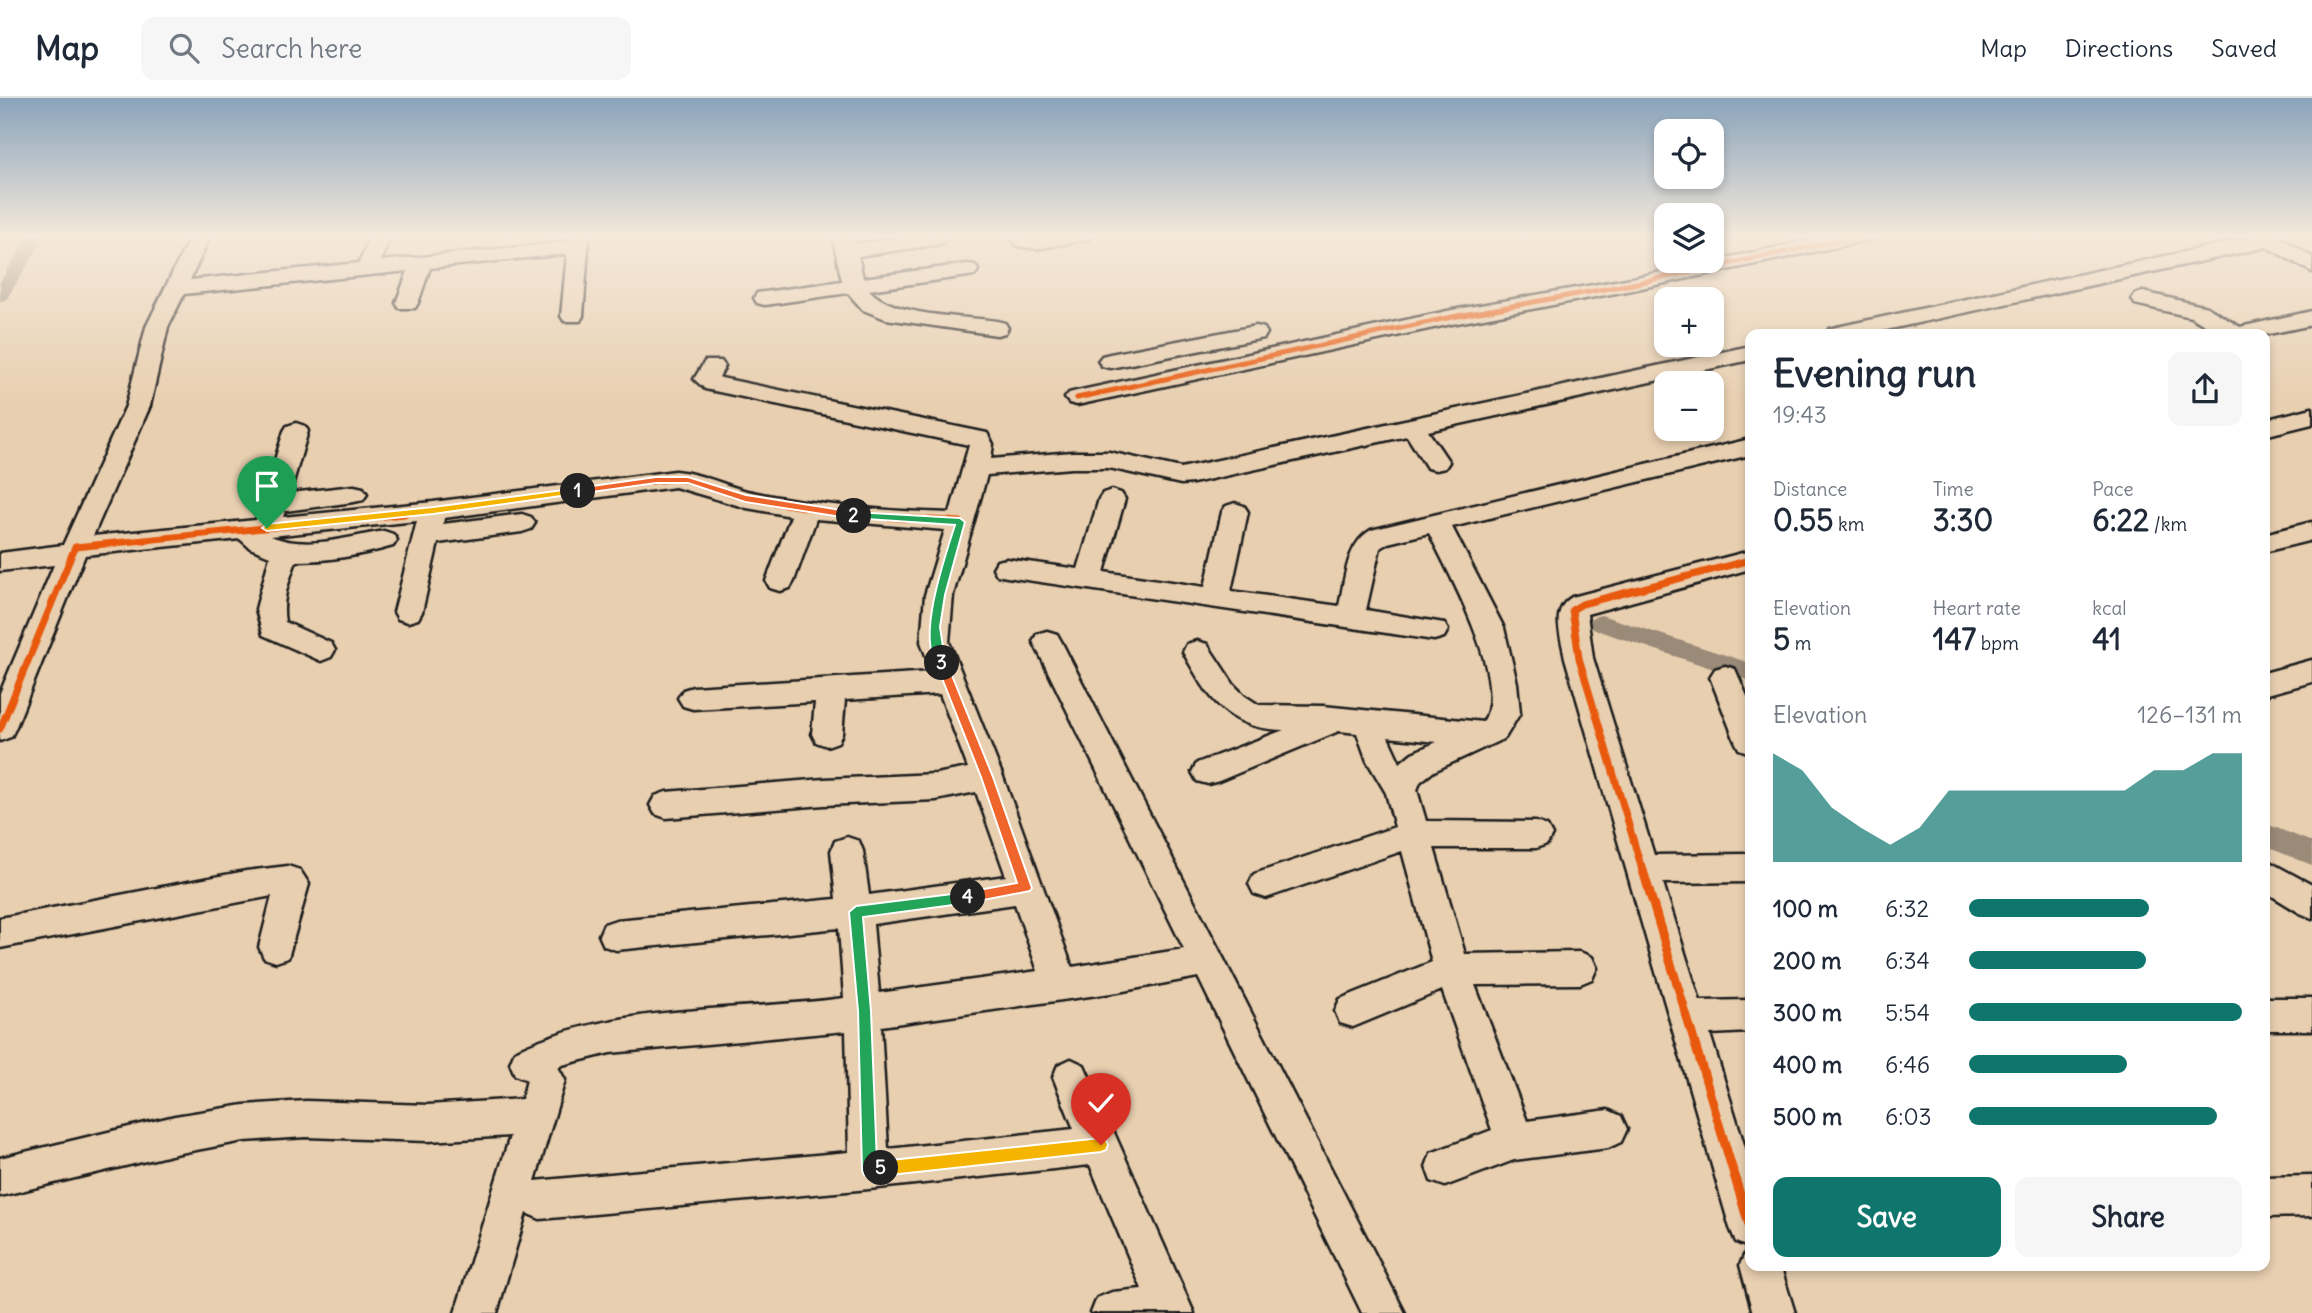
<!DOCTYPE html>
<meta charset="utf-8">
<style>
:root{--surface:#fff;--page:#f6f6f7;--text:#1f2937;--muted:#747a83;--line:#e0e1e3;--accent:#0f766e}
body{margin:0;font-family:Delius,sans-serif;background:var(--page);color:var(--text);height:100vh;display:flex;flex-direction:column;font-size:26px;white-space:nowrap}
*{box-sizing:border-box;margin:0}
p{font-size:23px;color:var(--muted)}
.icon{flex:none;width:38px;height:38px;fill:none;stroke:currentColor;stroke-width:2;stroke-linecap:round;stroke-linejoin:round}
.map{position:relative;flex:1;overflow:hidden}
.side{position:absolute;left:1745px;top:231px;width:525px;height:942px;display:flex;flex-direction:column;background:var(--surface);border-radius:14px;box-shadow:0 4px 10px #0003}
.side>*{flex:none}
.controls{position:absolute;left:1654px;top:21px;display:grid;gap:14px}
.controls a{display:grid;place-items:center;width:70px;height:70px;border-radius:14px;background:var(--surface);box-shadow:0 4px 10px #0003;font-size:35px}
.pin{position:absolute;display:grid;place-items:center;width:60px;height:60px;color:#fff;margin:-72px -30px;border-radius:50% 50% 50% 0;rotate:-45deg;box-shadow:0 0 7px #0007}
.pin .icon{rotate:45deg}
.km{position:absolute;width:35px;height:35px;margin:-18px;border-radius:50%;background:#222;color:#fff;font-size:19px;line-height:35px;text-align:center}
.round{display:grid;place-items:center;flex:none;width:74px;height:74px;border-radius:14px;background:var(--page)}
.head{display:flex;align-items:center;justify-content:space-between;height:119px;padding:0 28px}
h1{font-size:38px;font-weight:800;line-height:52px}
.figures{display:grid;grid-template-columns:repeat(3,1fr);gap:10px;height:119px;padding:7px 28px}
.figures div{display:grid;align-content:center}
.figures b{font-size:30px;font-weight:800}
.figures small{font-size:19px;font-weight:400}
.figures p{font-size:19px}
.chart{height:196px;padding:14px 28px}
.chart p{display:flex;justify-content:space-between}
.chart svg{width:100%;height:126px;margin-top:7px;fill:var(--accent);opacity:.7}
.primary-button{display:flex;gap:14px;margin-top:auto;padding:14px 28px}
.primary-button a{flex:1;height:80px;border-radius:14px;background:var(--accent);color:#fff;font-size:28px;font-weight:800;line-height:80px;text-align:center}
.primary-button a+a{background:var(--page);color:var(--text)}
ul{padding:0 28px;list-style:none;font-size:23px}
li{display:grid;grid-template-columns:112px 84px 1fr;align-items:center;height:52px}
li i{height:18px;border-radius:9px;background:var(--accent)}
header{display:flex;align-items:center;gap:42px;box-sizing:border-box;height:98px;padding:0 35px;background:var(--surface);border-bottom:2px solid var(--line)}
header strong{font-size:33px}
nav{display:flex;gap:38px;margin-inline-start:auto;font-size:24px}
.search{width:490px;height:63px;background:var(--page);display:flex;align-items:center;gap:18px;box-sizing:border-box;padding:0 24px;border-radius:14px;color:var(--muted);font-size:26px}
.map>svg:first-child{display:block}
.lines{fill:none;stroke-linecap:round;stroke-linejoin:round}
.canal{fill:#9a8a78;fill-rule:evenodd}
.minor-casing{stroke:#1c1c1c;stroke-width:5}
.minor{fill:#e8cfb0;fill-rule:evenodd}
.cycleway-far2-casing{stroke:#e8cfb0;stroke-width:9}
.cycleway-far1-casing{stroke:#e8cfb0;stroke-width:11}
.cycleway-casing{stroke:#e8cfb0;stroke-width:13}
.cycleway-far2{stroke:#e8590c;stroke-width:5}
.cycleway-far1{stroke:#e8590c;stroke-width:7}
.cycleway{stroke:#e8590c;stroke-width:9}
.split-1{fill:#f5b400;stroke:#fff;stroke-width:2}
.split-2{fill:#f0652b;stroke:#fff;stroke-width:2}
.split-3{fill:#22a559;stroke:#fff;stroke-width:2}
.split-4{fill:#f0652b;stroke:#fff;stroke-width:2}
.split-5{fill:#22a559;stroke:#fff;stroke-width:2}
.split-6{fill:#f5b400;stroke:#fff;stroke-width:2}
</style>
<header>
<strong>Map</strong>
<div class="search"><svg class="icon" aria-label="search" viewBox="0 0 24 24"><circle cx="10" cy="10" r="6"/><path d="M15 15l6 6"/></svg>Search here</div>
<nav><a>Map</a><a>Directions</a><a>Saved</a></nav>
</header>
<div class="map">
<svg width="2312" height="1215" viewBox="0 0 2312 1215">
<rect width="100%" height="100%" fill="#e8cfb0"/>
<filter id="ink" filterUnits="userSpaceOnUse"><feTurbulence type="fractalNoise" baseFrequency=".0143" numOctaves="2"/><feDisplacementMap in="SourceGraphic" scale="14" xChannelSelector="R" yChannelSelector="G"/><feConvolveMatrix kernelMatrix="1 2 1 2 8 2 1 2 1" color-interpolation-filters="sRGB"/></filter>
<g filter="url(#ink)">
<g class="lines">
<g class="canal">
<polygon points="29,137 46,137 6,202 0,203 0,184"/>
<polygon points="1601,517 1750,565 1750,583 1593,531 1589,525 1593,519"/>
<polygon points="2264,725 2312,744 2312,767 2264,748"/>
</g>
<defs>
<g id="minor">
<path d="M191,137H211L190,182L359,165L371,137H391L381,163L568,144L569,137H589L583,218L580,223H564L561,218L567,156L430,170L418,205L415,210H399L396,205L408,173L184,196L168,229L150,308L93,438L256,422L284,333L287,328L296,325L305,328L308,333L290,395L354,388L363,390L367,396L363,402L354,404L285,413L283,419L433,404L675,373C701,375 723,387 747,393C814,407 882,413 950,415L969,347L705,291L694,281L705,263H721L725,268L719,279L721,280L987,335L993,346L991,361L1072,354H1109L1181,370L1750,248V262L1428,333L1449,364L1445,370L1436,372L1427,370L1407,338L1193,385L1181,386L1109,370H1072L987,377L953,497L949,544L1003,679L1072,869L1184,851L1033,543L1037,536L1047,533L1057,536L1061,543L1405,1215H1362L1198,879L1118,894L881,928L888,1051L1074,1031L1053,979L1058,967L1071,961L1084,967L1194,1215H1091L1097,1200L1112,1194L1142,1191L1090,1067L869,1091L540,1121L526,1115L497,1215H455L510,1038L428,1043L306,1039L244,1043L175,1056L0,1098V1060L175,1018L244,1007L306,1003L428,1007L522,1001L527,982L515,977L510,965L515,953C617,904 734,915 844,900L839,830L616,852L604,848L599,837L604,826L616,822L836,801L831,753L835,743L847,739L859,743L863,753L869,797L1006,778L976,694L936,702L824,707L666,720L655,716L650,707L655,698L666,694L824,681L936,676L968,670L940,596L845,602L842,636L838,644L827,648L816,644L812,636L815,604L693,611L683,608L678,600L683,592L693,589L932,574L921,544L925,497L945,432L816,421L794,483L790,490L780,493L770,490L766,483L791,418L747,410L675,389L444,420L443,426L522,416L531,419L535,425L531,431L522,434L438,445L422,514L418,521L408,524L398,521L394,514L417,423L271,438C306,453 348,439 384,433L393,436L397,442L393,448C362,457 328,463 296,463C289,483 281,502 285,524L331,545L335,552L331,559L321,563L263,537L256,511L270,458L250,450L240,441L85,457L15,631L11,639L0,643V595L54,467L0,473V455L63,447L126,308L146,229ZM1015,806L1038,873L879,895L873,826ZM846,933L849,1054L535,1083L565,982L558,969L562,967L610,955Z"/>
<path d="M832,137H852L855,146L918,137H943L945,141L942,145L935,147L858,158L863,180L967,166L975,167L978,172L975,177L869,192C894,219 961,218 997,223L1005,225L1008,230L1005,235L997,237L886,221L863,212L848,195L765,207L757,205L754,200L757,195L842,183Z"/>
<polygon points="1009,137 1092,137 1089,141 1037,151 1017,148"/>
<polygon points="1834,137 1875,137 1872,141 1865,143 1632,192 1452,226 1077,307 1069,305 1065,300 1069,295 1077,293 1452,212 1632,180"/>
<polygon points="2252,137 2277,137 2312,159 2312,174 2267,149 1867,236 1826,236 1829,231 1837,229 2253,139"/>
<polygon points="2143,194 2207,209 2240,229 2312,213 2312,227 2264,237 2220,236 2191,219 2135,206 2132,201 2135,196"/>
<polygon points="1256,228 1264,230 1267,235 1264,240 1110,270 1102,268 1098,263 1102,258 1110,256"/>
<polygon points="2312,310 2312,326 2264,338 2264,322"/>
<path d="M1750,341V357L1452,429L1504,530L1517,585L1520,615L1505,640L1434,673L1420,684L1417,692L1426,723L1536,724L1547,728L1552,737L1547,746L1536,750H1434L1465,856L1580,854L1592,859L1597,870L1592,881L1580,886L1475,887L1527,1023L1608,1012L1621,1018L1627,1031L1621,1044L1608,1050L1514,1062L1445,1088L1431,1083L1426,1069L1431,1055L1492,1032L1442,892L1353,929L1340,925L1335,913L1340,901L1432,864L1402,753L1266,800L1254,796L1249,786L1254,776L1395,729L1386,695L1367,663L1357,635L1339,633L1219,683L1208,686L1197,683L1192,674L1197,665L1284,632C1226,631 1209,600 1183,554L1187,546L1197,543L1207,546L1234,587L1245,598L1259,607L1323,608L1483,624C1510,584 1448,474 1429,435L1388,445L1380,450L1366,512L1444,525L1448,532L1444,539L1434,542L1007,479L997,477L993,470L997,463L1007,461L1078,471L1099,401L1103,395L1112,392L1121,395L1125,401L1104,474L1205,489L1222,414L1226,408L1235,405L1244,408L1248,414L1231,493L1339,508C1345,482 1346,446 1371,432ZM1388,639L1437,644L1412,655L1400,665Z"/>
<polygon points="2312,424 2312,442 2264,454 2264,436"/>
<path d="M1750,453V471L1587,516L1593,560L1654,757L1750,756V784L1663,785L1700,903L1750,902V934L1710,936L1750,1066V1150L1736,1144L1730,1130L1565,560C1561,537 1550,512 1572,499Z"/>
<polygon points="2312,562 2312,584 2264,597 2264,575"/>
<polygon points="1725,568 1735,571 1750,605 1750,655 1739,651 1735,643 1710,579 1715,571"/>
<polygon points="2264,761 2312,787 2312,820 2300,815 2264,793"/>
<polygon points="288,768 300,772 309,786 288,860 276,864 264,860 259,849 272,798 0,850 0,820 246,773"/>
<rect x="2264" y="900" width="48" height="32"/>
<polygon points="2312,1078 2312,1118 2264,1119 2264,1079"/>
<polygon points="1750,1151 1750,1167 1780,1167 1795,1215 1753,1215 1740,1167 1746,1153"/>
</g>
</defs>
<use href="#minor" class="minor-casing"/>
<use href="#minor" class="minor"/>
<defs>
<g id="cycleway-far2">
<polyline points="1077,300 1452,219 1632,186 1865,137"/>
<polyline points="386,418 675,381 693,384 747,401 856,418"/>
</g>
<g id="cycleway-far1">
<polyline points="841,416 960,424"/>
<polyline points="0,631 75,449 404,416"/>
<polyline points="1642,771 1579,560 1572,512 1582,506 1750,462"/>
</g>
<polyline id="cycleway" points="1642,769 1750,1130"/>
</defs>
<use href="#cycleway-far2" class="cycleway-far2-casing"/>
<use href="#cycleway-far1" class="cycleway-far1-casing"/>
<use href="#cycleway" class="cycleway-casing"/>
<use href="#cycleway-far2" class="cycleway-far2"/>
<use href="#cycleway-far1" class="cycleway-far1"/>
<use href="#cycleway" class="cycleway"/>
</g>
</g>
<linearGradient id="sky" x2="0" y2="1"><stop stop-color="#89a3bb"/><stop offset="0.45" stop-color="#f5e9db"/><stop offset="1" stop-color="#f5e9db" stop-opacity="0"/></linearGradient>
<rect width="2312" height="307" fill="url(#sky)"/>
<polygon class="split-1" points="578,390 583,393 582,395 433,416 267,433 262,430 267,426 433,409"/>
<polygon class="split-2" points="656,379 688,379 746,397 854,414 859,418 854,421 745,404 688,385 656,385 578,396 573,393 578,390"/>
<path class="split-3" d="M854,414L960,420L965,424L945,497L940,529L946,568L942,569C911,552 947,453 955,427L851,420L849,418Z"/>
<polygon class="split-4" points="942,561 947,565 993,679 1032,790 1030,793 968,805 962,799 968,794 1017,785 981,679 936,565"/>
<polygon class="split-5" points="968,794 975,799 968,805 863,819 871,913 877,1064 887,1065 889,1070 887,1076 869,1079 864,1077 862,1072 858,913 849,814 856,808"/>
<polygon class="split-6" points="1101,1040 1106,1042 1108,1047 1106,1052 1101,1054 881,1078 876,1076 874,1070 876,1065 881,1063"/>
</svg>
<div class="controls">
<a><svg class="icon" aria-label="locate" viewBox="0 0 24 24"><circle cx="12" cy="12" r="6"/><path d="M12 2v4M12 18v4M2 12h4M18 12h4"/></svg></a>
<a><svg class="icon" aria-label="layers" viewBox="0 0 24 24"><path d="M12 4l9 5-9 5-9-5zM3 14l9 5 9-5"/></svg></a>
<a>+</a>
<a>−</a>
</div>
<div class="pin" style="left:267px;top:430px;background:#1e9e55"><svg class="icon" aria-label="arrive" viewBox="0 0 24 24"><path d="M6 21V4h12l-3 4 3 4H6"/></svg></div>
<div class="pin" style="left:1101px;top:1047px;background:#d93025"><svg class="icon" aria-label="check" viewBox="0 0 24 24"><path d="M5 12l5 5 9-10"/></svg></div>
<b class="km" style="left:578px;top:393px">1</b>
<b class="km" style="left:854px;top:418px">2</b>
<b class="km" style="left:942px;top:565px">3</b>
<b class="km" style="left:968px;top:799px">4</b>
<b class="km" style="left:881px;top:1070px">5</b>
<section class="side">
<div class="head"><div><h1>Evening run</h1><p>19:43</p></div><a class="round"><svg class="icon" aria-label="share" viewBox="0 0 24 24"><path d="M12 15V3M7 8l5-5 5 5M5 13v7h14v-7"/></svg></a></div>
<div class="figures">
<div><p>Distance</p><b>0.55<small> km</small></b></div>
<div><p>Time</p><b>3:30</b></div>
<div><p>Pace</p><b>6:22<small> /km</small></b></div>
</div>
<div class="figures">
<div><p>Elevation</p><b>5<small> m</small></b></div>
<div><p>Heart rate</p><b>147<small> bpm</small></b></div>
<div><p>kcal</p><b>41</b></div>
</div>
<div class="chart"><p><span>Elevation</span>126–131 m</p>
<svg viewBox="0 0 160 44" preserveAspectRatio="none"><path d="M0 44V6L10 12L20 25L30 32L40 38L50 32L60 19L70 19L80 19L90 19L100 19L110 19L120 19L130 12L140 12L150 6L160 6V44z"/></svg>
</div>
<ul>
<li><b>100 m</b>6:32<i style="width:66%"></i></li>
<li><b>200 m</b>6:34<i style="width:65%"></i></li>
<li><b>300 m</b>5:54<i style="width:100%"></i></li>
<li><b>400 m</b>6:46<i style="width:58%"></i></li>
<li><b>500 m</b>6:03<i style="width:91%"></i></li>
</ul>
<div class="primary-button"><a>Save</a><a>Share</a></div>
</section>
</div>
